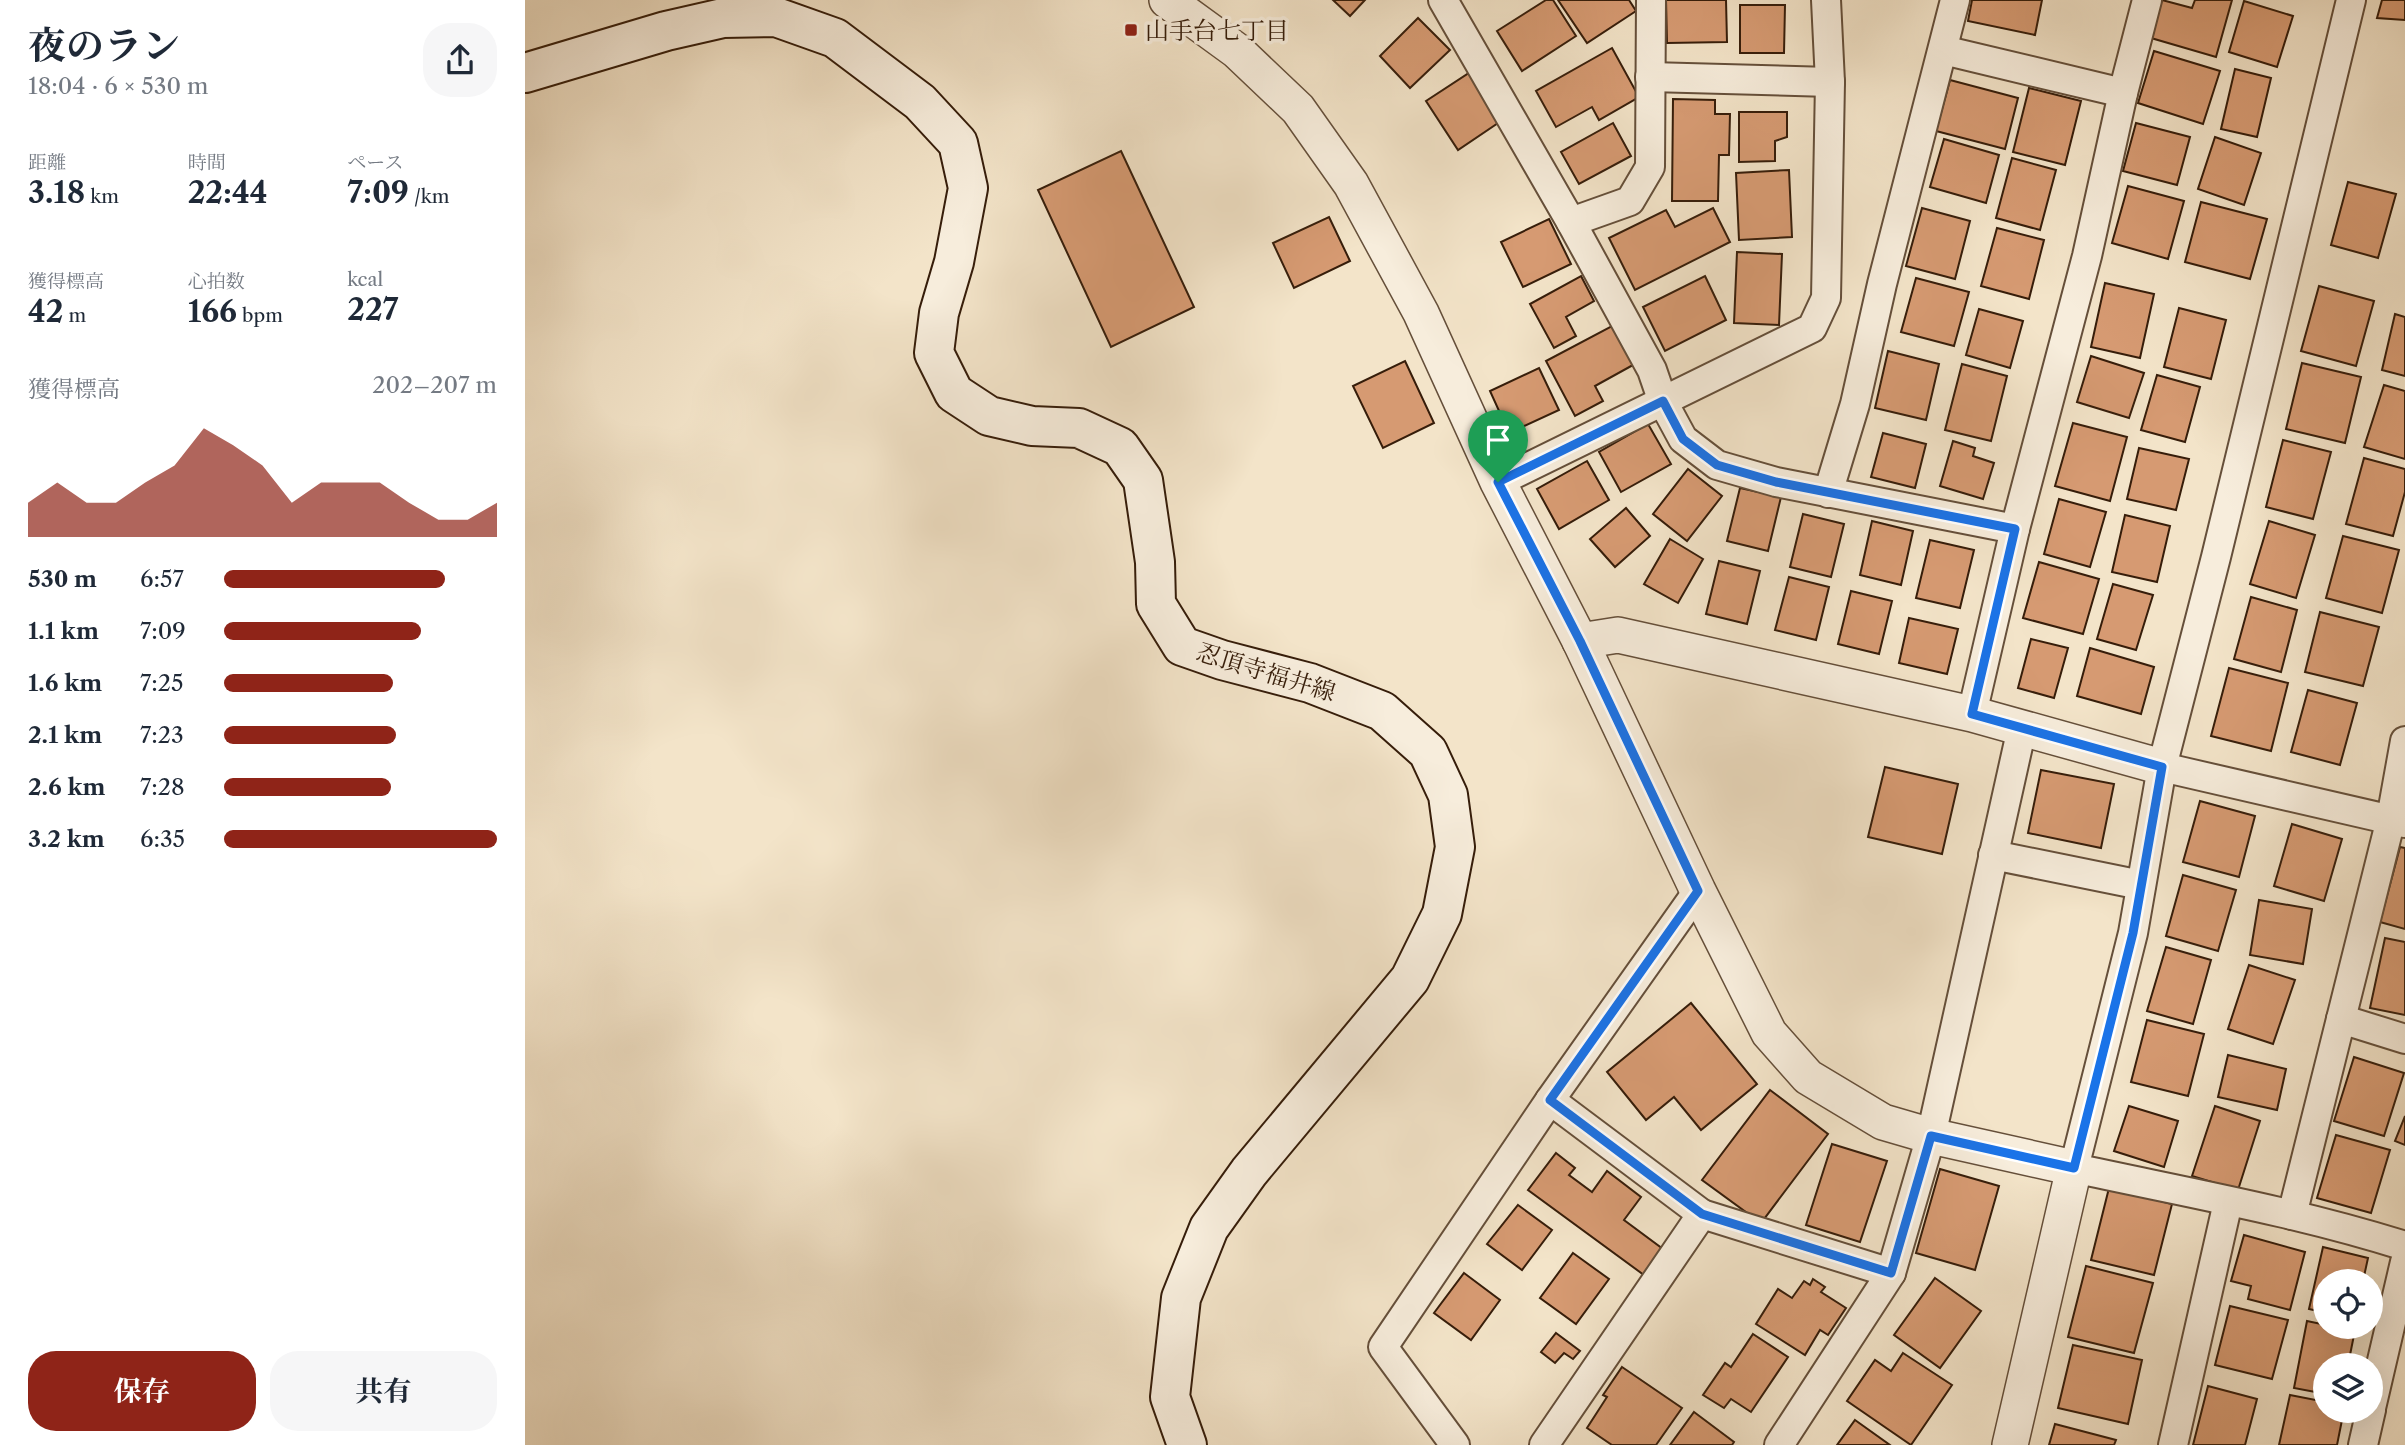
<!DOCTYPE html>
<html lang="ja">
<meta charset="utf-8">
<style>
:root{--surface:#fff;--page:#f6f6f7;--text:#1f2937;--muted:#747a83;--accent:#8f2418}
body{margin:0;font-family:"Libre Caslon Text","Noto Serif JP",serif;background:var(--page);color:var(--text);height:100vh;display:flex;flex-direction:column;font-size:26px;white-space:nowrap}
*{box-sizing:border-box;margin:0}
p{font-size:23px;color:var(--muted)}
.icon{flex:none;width:38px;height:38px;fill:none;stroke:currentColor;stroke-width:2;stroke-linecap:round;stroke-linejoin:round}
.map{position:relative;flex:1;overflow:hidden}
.panel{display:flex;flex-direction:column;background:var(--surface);width:525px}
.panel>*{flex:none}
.controls{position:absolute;left:1788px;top:1269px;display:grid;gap:14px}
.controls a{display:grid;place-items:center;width:70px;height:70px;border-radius:50%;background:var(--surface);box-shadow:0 7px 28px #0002;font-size:35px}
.pin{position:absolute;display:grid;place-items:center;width:60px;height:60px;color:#fff;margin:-72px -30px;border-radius:50% 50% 50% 0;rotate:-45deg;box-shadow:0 0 7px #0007}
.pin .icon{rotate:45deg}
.round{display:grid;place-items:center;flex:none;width:74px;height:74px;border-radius:28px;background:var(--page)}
.summary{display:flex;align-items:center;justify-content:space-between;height:119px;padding:0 28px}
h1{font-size:38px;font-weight:700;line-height:52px}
.figures{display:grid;grid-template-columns:repeat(3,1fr);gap:10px;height:119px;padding:7px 28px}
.figures div{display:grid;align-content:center}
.figures b{font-size:30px;font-weight:700}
.figures small{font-size:19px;font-weight:400}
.figures p{font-size:19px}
.chart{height:196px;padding:14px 28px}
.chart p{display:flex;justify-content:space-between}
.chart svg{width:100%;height:126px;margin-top:7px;fill:var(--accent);opacity:.7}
.action{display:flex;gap:14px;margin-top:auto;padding:14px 28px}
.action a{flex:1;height:80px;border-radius:28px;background:var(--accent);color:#fff;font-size:28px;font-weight:700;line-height:80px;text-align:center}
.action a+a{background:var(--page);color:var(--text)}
ul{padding:0 28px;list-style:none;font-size:23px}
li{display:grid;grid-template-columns:112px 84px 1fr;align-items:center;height:52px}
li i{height:18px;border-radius:9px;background:var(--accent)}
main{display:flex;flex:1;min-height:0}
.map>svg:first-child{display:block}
.building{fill:#d69a72;stroke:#361d0a;stroke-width:2}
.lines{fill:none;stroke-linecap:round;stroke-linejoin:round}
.minor-casing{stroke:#654f3a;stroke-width:32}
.tertiary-casing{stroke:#654f3a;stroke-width:38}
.secondary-casing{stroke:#361d0a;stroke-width:42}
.minor{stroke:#f7eddc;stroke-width:28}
.tertiary{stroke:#f7eddc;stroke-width:35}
.secondary{stroke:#f7eddc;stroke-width:38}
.route-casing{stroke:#fff;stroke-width:14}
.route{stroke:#1a73e8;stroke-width:9}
.poi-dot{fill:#8f2418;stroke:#f7eddc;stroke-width:2.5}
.labels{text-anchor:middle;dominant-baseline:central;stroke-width:7;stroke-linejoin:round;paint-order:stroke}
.poi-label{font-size:24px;fill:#361d0a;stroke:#f7eddc;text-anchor:start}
.street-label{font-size:24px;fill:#361d0a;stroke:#f7eddc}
</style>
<main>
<section class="panel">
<div class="summary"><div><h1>夜のラン</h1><p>18:04 · 6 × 530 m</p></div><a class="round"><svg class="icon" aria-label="share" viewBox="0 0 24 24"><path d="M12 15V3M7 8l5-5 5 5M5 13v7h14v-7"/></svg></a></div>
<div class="figures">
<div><p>距離</p><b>3.18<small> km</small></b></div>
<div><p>時間</p><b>22:44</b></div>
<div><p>ペース</p><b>7:09<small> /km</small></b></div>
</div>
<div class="figures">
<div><p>獲得標高</p><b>42<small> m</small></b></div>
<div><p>心拍数</p><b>166<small> bpm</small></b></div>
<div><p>kcal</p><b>227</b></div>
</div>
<div class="chart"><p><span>獲得標高</span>202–207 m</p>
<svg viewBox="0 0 160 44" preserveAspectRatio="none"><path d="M0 44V32L10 25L20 32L30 32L40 25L50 19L60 6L70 12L80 19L90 32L100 25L110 25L120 25L130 32L140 38L150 38L160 32V44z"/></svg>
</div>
<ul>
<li><b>530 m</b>6:57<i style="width:81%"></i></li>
<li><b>1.1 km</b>7:09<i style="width:72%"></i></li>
<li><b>1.6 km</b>7:25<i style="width:62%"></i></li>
<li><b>2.1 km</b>7:23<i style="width:63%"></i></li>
<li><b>2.6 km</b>7:28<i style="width:61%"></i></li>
<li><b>3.2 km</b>6:35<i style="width:100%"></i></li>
</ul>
<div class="action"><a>保存</a><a>共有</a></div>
</section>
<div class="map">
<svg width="1880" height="1445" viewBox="0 0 1880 1445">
<rect width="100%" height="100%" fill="#f3e4c9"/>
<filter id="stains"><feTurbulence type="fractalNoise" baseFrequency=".00286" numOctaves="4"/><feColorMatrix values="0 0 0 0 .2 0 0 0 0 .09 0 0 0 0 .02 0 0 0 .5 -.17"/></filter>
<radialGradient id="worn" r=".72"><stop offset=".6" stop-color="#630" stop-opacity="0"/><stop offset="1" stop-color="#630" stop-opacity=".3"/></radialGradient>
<g class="building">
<polygon points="808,0 840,0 825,16"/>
<polygon points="1021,0 1028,0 1051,36 997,71 972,31"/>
<polygon points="1033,0 1104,0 1111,11 1062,43"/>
<polygon points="1141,0 1201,0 1202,42 1142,43"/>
<polygon points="1447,0 1517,0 1510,35 1443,21"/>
<polygon points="1637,0 1667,8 1670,0 1707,0 1691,57 1626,38"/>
<polygon points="1857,0 1880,0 1880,20 1852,18"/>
<polygon points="1719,1 1768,16 1752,67 1704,52"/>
<polygon points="1215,5 1260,5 1259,53 1215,53"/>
<polygon points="893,18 925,50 885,88 855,56"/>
<polygon points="1087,48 1114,97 1074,120 1067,107 1031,127 1011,91"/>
<polygon points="1629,51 1695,71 1678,124 1613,103"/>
<polygon points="1710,69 1746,78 1732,137 1696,129"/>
<polygon points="947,71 979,119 933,150 901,101"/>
<polygon points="1425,80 1493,98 1480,149 1411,131"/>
<polygon points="1504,88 1556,101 1540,165 1488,152"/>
<polygon points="1148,99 1190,100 1190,114 1205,114 1204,155 1194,155 1193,201 1147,201"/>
<polygon points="1214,112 1262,112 1262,137 1250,141 1250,161 1214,162"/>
<polygon points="1088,123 1106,156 1054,184 1036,152"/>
<polygon points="1611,123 1665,137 1652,185 1598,171"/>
<polygon points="1690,137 1736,153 1719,205 1673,189"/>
<polygon points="1419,139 1474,155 1461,203 1405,187"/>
<polygon points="596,151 669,307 586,347 513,190"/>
<polygon points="1487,158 1531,170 1515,230 1471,218"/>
<polygon points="1264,170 1267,237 1214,240 1211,173"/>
<polygon points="1823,182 1871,194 1853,258 1806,245"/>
<polygon points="1603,186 1659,201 1643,259 1587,243"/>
<polygon points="1676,202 1742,219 1725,279 1660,262"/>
<polygon points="1188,208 1205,242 1110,290 1084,238 1141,210 1150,227"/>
<polygon points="1397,208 1445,221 1430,279 1381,266"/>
<polygon points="804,217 825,261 769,288 748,243"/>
<polygon points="1024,219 1046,264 998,287 976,242"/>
<polygon points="1472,228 1519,240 1504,299 1456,286"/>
<polygon points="1212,252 1257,254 1254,325 1209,323"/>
<polygon points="1056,276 1069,301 1041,317 1051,336 1029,348 1005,304"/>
<polygon points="1180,276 1201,320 1140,351 1118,307"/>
<polygon points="1391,278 1444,292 1429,346 1376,332"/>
<polygon points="1580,283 1629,294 1615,358 1566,347"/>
<polygon points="1794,286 1849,301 1831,366 1776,351"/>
<polygon points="1654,308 1701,320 1686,379 1639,367"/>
<polygon points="1454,309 1498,321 1485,368 1441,355"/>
<polygon points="1870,314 1880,317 1880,376 1857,370"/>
<polygon points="1087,326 1108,365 1070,386 1078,401 1050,416 1021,361"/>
<polygon points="1363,351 1414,364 1401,420 1350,408"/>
<polygon points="1566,356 1619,373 1604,418 1552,402"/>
<polygon points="880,361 909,423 858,448 828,386"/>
<polygon points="1777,363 1836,377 1820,443 1761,429"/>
<polygon points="1437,364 1482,376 1466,441 1420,430"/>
<polygon points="1014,368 1034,410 984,433 965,391"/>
<polygon points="1632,375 1675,387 1660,442 1616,430"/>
<polygon points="1859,385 1880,391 1880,459 1839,447"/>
<polygon points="1548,423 1602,437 1585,501 1530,486"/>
<polygon points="1123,424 1146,464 1096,492 1074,452"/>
<polygon points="1358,433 1401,444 1390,488 1346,477"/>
<polygon points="1758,440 1806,452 1788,519 1741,507"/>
<polygon points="1428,441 1450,448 1448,456 1469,463 1458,499 1415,486"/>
<polygon points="1614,448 1664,459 1651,510 1602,499"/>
<polygon points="1839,458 1880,469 1880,492 1868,536 1821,524"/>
<polygon points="1062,461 1084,500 1034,529 1012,489"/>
<polygon points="1163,469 1197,496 1162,541 1128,514"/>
<polygon points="1215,488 1256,497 1243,551 1202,541"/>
<polygon points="1534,499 1581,512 1565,567 1519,554"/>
<polygon points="1101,508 1125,536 1090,567 1065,539"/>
<polygon points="1278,514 1319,524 1306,577 1265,567"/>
<polygon points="1600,515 1645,526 1632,582 1587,572"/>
<polygon points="1347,521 1388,531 1376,585 1335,575"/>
<polygon points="1744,521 1790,535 1771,598 1725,584"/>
<polygon points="1818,536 1874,550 1857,613 1801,598"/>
<polygon points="1145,539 1178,559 1153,603 1119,584"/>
<polygon points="1405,540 1449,550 1435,608 1391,598"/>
<polygon points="1194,561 1235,571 1222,624 1181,614"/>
<polygon points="1514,562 1574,579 1558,634 1498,618"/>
<polygon points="1264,577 1304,587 1291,640 1250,630"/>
<polygon points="1588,584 1628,595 1611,650 1572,639"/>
<polygon points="1326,591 1367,601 1354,654 1313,644"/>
<polygon points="1726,597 1772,610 1756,672 1709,659"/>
<polygon points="1795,612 1854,627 1838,686 1780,672"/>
<polygon points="1384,618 1433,629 1422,674 1374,663"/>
<polygon points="1506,639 1543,648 1529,698 1493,688"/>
<polygon points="1565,648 1629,667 1616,714 1552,696"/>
<polygon points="1704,668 1763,683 1746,751 1686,736"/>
<polygon points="1783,690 1832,703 1815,765 1766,752"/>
<polygon points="1360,767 1433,784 1417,854 1343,837"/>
<polygon points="1516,770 1589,784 1576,848 1503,833"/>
<polygon points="1675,801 1730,816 1714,877 1658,862"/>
<polygon points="1767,824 1817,839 1799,901 1749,886"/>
<polygon points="1875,847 1880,848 1880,929 1855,922"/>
<polygon points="1658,875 1711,890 1693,951 1641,936"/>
<polygon points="1734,900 1787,909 1778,964 1725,955"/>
<polygon points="1860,938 1880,942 1880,1015 1845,1008"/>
<polygon points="1641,947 1686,960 1668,1024 1622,1011"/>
<polygon points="1724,965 1770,980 1748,1044 1703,1029"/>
<polygon points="1166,1003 1232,1084 1176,1130 1149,1097 1121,1120 1082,1072"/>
<polygon points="1622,1020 1679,1034 1663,1096 1606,1082"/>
<polygon points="1703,1055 1761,1069 1752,1110 1693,1097"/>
<polygon points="1829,1057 1879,1073 1859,1136 1809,1121"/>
<polygon points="1245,1090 1303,1134 1236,1223 1177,1180"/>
<polygon points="1604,1106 1653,1121 1639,1167 1589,1151"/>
<polygon points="1690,1106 1735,1121 1713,1190 1667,1176"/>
<polygon points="1880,1116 1880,1145 1870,1141"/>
<polygon points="1811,1135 1865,1150 1846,1213 1792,1198"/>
<polygon points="1307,1144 1362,1161 1335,1242 1281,1225"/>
<polygon points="1031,1153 1050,1168 1044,1175 1067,1192 1082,1171 1116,1197 1099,1220 1142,1252 1123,1278 1003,1190"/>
<polygon points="1415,1169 1474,1186 1450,1270 1391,1253"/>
<polygon points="1584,1188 1647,1204 1629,1275 1566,1260"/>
<polygon points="993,1205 1027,1230 997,1270 962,1244"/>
<polygon points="1719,1235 1780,1252 1765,1310 1723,1299 1726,1286 1706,1281"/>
<polygon points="1798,1247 1843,1258 1838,1281 1801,1281 1801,1313 1784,1309"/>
<polygon points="1048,1253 1084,1279 1051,1324 1015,1298"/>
<polygon points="1561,1266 1628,1283 1609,1353 1543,1337"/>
<polygon points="939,1273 975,1300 946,1340 909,1313"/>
<polygon points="1410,1278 1456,1311 1415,1368 1369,1335"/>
<polygon points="1288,1279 1300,1287 1296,1292 1321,1308 1303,1335 1295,1330 1280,1355 1231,1324 1253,1289 1267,1298 1279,1281 1285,1285"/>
<polygon points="1705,1306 1763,1320 1747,1379 1690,1365"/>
<polygon points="1782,1321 1801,1325 1801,1326 1830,1330 1823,1365 1801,1365 1801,1394 1769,1388"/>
<polygon points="1031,1333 1055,1351 1048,1359 1039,1353 1030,1363 1016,1352"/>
<polygon points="1228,1334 1263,1357 1226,1412 1206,1399 1199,1408 1178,1395 1200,1363 1206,1367"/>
<polygon points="1548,1345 1617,1360 1603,1424 1533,1408"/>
<polygon points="1378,1353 1427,1385 1386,1445 1322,1401 1350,1360 1366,1371"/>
<polygon points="1097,1367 1157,1408 1131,1445 1087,1445 1062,1428 1082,1397 1078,1395"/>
<polygon points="1683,1386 1732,1399 1720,1445 1668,1445"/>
<polygon points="1765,1395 1801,1402 1801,1410 1819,1410 1812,1445 1754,1445"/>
<polygon points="1169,1412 1209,1442 1207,1445 1145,1445"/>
<polygon points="1330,1420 1365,1445 1312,1445"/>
<polygon points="1530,1424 1591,1440 1589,1445 1524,1445"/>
</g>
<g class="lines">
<defs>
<g id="minor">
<polyline points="918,0 1046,222 1127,370 1138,402 1158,439 1192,465 1251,482 1490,529"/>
<path d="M1826,0L1691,557L1637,767L1608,933L1549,1168C1659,1192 1773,1212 1880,1246"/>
<polyline points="1418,50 1598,93"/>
<polyline points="1125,77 1305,82"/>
<polyline points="1046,222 1105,201 1125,167 1126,0"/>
<polyline points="973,482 1287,328 1301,298 1305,82 1301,0"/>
<polyline points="1303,493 1330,404 1357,284 1430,0"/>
<polyline points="1447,714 1490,529 1562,256 1598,93 1622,0"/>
<polyline points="1637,767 1880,823"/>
<polyline points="1468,855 1616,885"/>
<polyline points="1816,1019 1880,1039"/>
<polyline points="1025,1100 1177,1214"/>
<polyline points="1767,1215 1866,819 1880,741"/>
<polyline points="1846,1408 1880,1262"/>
<polyline points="930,1445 858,1347 1025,1100 1173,891"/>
<polyline points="1019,1445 1177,1214 1366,1273"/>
<polyline points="1254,1445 1366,1273 1406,1136 1497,728"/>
<polyline points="1648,1445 1703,1202"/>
<polyline points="1838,1445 1846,1410"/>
</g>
<g id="tertiary">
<polyline points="642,0 712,51 773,109 826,184 896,313 973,482 1055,641 1173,891 1244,1033 1283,1077 1358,1122 1406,1136 1549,1168 1485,1445"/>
<polyline points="1055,641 1093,635 1447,714 1637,767"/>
</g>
<polyline id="secondary" points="0,73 141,31 198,18 251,17 310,38 395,102 433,143 443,188 429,262 414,313 409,353 429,393 464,416 507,426 554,428 595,447 618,480 630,562 631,604 657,646 697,660 785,683 857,711 903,752 923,795 930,847 917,914 885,979 724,1172 684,1228 656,1298 645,1397 662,1445"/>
</defs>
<use href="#minor" class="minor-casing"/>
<use href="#tertiary" class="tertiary-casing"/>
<use href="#secondary" class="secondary-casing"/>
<use href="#minor" class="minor"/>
<use href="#tertiary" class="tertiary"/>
<use href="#secondary" class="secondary"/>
</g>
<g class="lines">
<defs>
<polygon id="route" points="1138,401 1158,439 1192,465 1251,482 1490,529 1447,714 1637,767 1608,933 1549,1168 1406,1136 1366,1273 1177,1214 1025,1100 1173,891 1055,641 973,482"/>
</defs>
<use href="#route" class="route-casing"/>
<use href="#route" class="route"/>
</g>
<rect class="poi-dot" x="599" y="23" width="14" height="14" rx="3.5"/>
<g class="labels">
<g class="poi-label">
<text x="620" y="30">山手台七丁目</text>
</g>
<g class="street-label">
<text transform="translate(741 672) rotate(17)">忍頂寺福井線</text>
</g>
</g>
<rect width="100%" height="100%" filter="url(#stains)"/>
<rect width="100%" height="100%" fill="url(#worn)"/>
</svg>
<div class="controls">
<a><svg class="icon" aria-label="locate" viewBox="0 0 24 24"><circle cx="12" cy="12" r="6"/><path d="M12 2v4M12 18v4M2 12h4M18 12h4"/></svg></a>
<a><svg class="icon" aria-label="layers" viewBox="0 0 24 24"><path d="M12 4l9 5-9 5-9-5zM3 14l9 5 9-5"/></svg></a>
</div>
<div class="pin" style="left:973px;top:482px;background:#1e9e55"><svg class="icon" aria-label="arrive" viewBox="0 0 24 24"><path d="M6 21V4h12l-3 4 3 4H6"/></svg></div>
</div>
</main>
